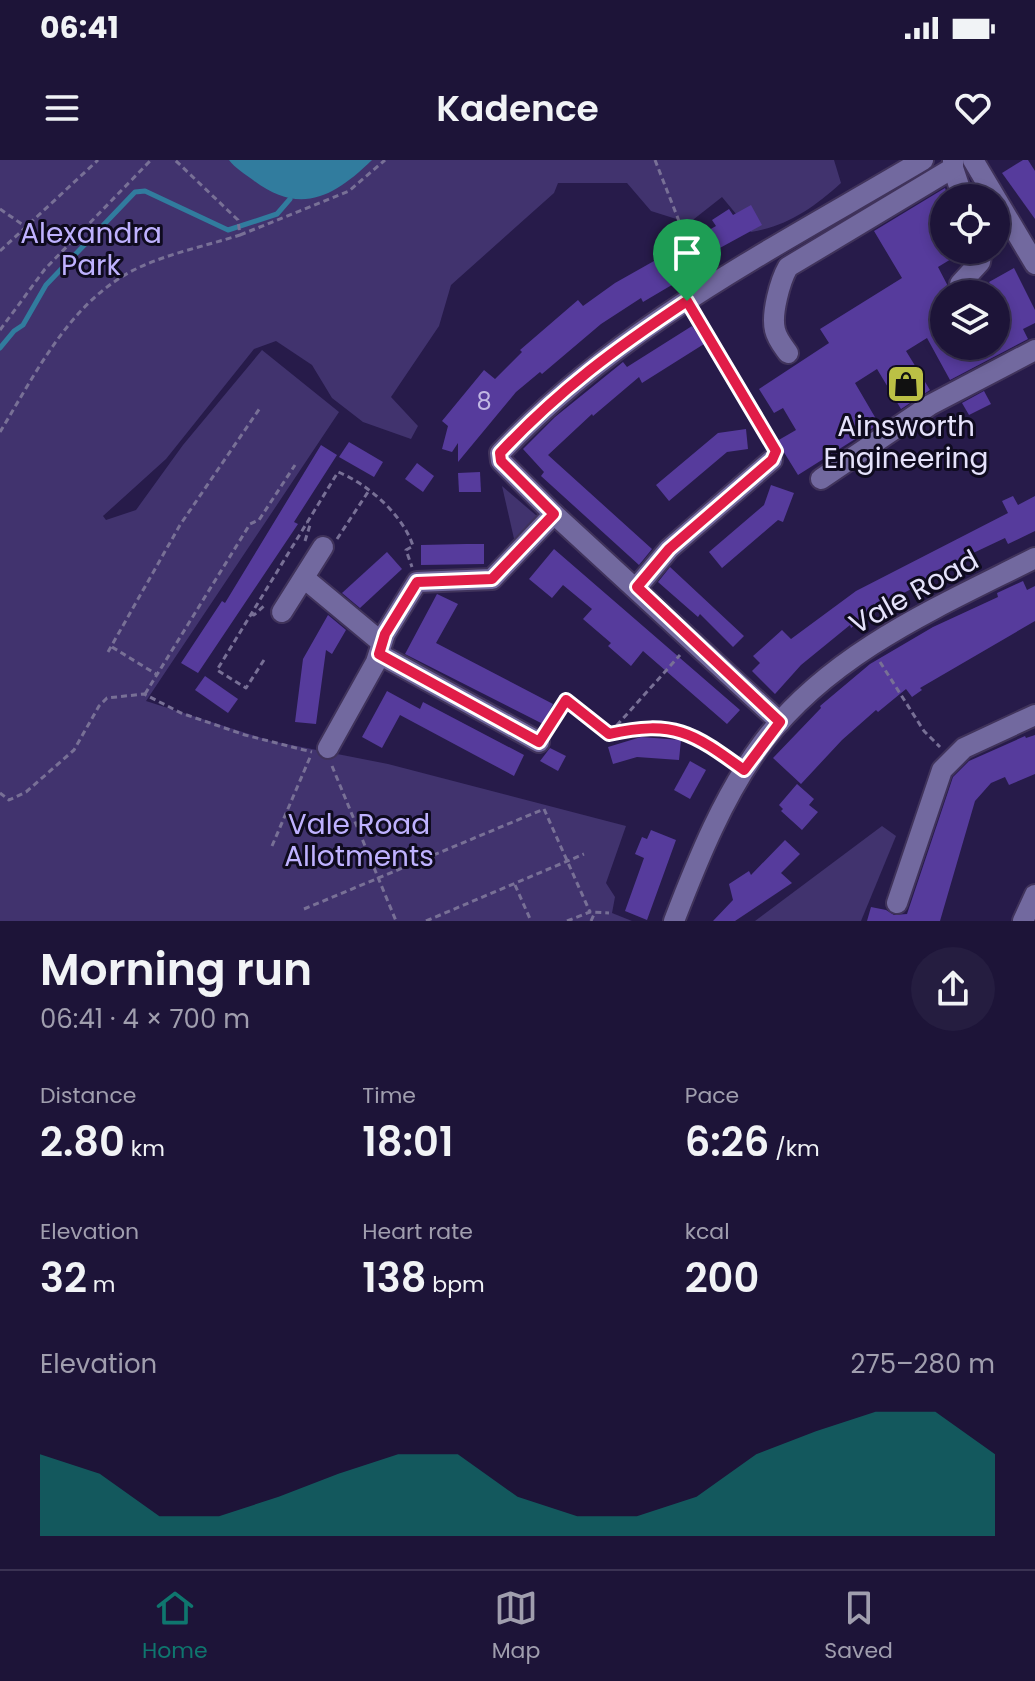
<!DOCTYPE html>
<meta charset="utf-8">
<style>
:root{--surface:#1d1438;--page:#251d40;--text:#f1f3f6;--muted:#a09eae;--line:#3b3353;--accent:#0f766e}
body{margin:0;font-family:Poppins,sans-serif;background:var(--page);color:var(--text);height:100vh;display:flex;flex-direction:column;font-size:30px;white-space:nowrap}
*{box-sizing:border-box;margin:0}
p{font-size:26px;color:var(--muted)}
.icon{flex:none;width:44px;height:44px;fill:none;stroke:currentColor;stroke-width:2;stroke-linecap:round;stroke-linejoin:round}
.map{position:relative;height:761px;overflow:hidden}
.sheet{display:flex;flex-direction:column;background:var(--surface);flex:1}
.sheet>*{flex:none}
.tools{position:absolute;left:930px;top:24px;display:grid;gap:16px}
.tools a{display:grid;place-items:center;width:80px;height:80px;border-radius:50%;background:var(--surface);box-shadow:0 4px 12px #0003,0 0 0 2px var(--line);font-size:40px}
.pin{position:absolute;display:grid;place-items:center;width:68px;height:68px;color:#fff;margin:-82px -34px;border-radius:50% 50% 50% 0;rotate:-45deg;box-shadow:0 0 8px #0007}
.pin .icon{rotate:45deg}
.round{display:grid;place-items:center;flex:none;width:84px;height:84px;border-radius:42px;background:var(--page)}
.summary{display:flex;align-items:center;justify-content:space-between;height:136px;padding:0 40px}
h1{font-size:44px;font-weight:600;line-height:60px}
.stats{display:grid;grid-template-columns:repeat(3,1fr);gap:12px;height:136px;padding:8px 40px}
.stats div{display:grid;align-content:center}
.stats b{font-size:40px;font-weight:600}
.stats small{font-size:22px;font-weight:400}
.stats p{font-size:22px}
.chart{height:224px;padding:16px 40px}
.chart p{display:flex;justify-content:space-between}
.chart svg{width:100%;height:144px;margin-top:8px;fill:var(--accent);opacity:.7}
.status{display:flex;justify-content:space-between;align-items:center;height:56px;padding:0 40px;background:var(--surface);direction:ltr}
.status svg{height:22px;fill:currentColor}
header{display:flex;justify-content:space-between;align-items:center;height:104px;padding:0 40px;background:var(--surface);font-size:36px;font-weight:600}
.tab-bar{display:flex;justify-content:space-around;align-items:center;height:112px;border-top:2px solid var(--line);background:var(--surface);font-size:22px;color:var(--muted)}
.tab-bar a{display:grid;justify-items:center;gap:4px}
.tab-bar .current{color:var(--accent)}
.map>svg:first-child{display:block}
.green{fill:#41336e}
.water{fill:#317c9e}
.lines{fill:none;stroke-linecap:round;stroke-linejoin:round}
.stream{stroke:#317c9e;stroke-width:5}
.building{fill:#563b9c}
.minor-casing{stroke:#40335b;stroke-width:24}
.path{stroke:#787096;stroke-width:3;stroke-dasharray:6 4;stroke-linecap:butt}
.minor{stroke:#72699f;stroke-width:20}
.route-casing{stroke:#fff;stroke-width:16}
.route{stroke:#e11d48;stroke-width:10}
.labels{text-anchor:middle;dominant-baseline:central;stroke-width:6;stroke-linejoin:round;paint-order:stroke}
.number-label{font-size:24px;fill:#c1b8e3}
.park-label{font-size:28px;fill:#bfb2ff;stroke:#0f0b1f}
.poi-label{font-size:28px;fill:#e5e2fb;stroke:#0f0b1f}
.street-label{font-size:28px;fill:#e5e2fb;stroke:#0f0b1f}
</style>
<div class="status"><b>06:41</b><svg viewBox="0 0 49 12"><path d="M0 12V9h3v3zM5 12V6h3v6zM10 12V3h3v9zM15 12V0h3v12zM26 1h20v11H26zM47 4h2v5h-2z"/></svg></div>
<header><svg class="icon" aria-label="menu" viewBox="0 0 24 24"><path d="M4 6h16M4 12h16M4 18h16"/></svg>Kadence<svg class="icon" aria-label="heart" viewBox="0 0 24 24"><path d="M12 20l-8-8c-3-5 5-10 8-4 3-6 11-1 8 4z"/></svg></header>
<div class="map">
<svg width="1035" height="761" viewBox="0 0 1035 761">
<rect width="100%" height="100%" fill="#271b4a"/>
<g class="green">
<path d="M0,0H834L841,23C813,48 788,66 751,72L722,37L689,63L651,51L627,23H558L554,33L451,125L439,166L391,237L418,266L411,279L363,262L332,238L312,205L276,181L254,189L166,299L103,356L106,360L136,350L183,285L262,190L339,252L146,541L271,581L388,604L626,666L606,723L615,737L612,753L632,761H0Z"/>
<polygon points="502,326 538,357 515,383"/>
<polygon points="882,666 896,676 861,761 755,761"/>
</g>
<path class="water" d="M229,0H372C334,37 300,56 253,20C245,14 235,8 229,0Z"/>
<g class="lines">
<polyline class="stream" points="0,188 14,171 23,165 46,125 135,32 145,31 228,70 277,54 290,39"/>
</g>
<g class="building">
<polygon points="1023,0 1028,0 1035,11 1035,59 1002,13"/>
<polygon points="945,28 949,38 944,38 944,90 966,90 938,107 952,134 944,134 944,186 996,186 996,134 989,122 1014,108 1035,150 1035,163 1023,169 1028,179 950,220 927,178 906,191 930,230 901,249 877,209 855,223 879,264 798,315 777,281 796,270 783,248 774,253 759,229 829,183 820,169 902,118 874,71"/>
<polygon points="751,45 762,65 718,89 721,95 704,106 643,142 641,138 601,164 542,214 540,212 516,232 458,302 458,283 452,292 442,289 448,266 442,261 484,210 495,219 522,192 520,190 578,140 583,146 615,123 716,66 712,60 729,49 733,55"/>
<polygon points="692,166 704,184 642,223 639,217 593,256 592,254 548,295 652,389 639,405 541,316 544,312 523,289 555,257 623,202 627,207"/>
<polygon points="984,231 991,244 969,255 962,243"/>
<polygon points="746,269 748,289 727,292 669,341 656,325 718,273"/>
<polygon points="349,282 383,302 374,317 339,297"/>
<polygon points="321,285 337,295 294,362 298,364 198,513 181,503 222,441 225,443"/>
<polygon points="417,303 434,316 423,332 405,319"/>
<polygon points="480,312 481,332 459,332 458,313"/>
<polygon points="771,325 794,333 783,362 778,360 722,408 709,392 764,345"/>
<polygon points="1013,336 1018,345 1035,336 1035,371 1008,384 1005,378 933,412 935,416 902,434 884,448 882,445 851,468 850,465 801,505 775,534 752,511 760,503 753,496 782,470 791,479 856,431 1008,353 1002,341"/>
<polygon points="466,384 484,384 484,404 421,405 421,385"/>
<polygon points="554,389 740,550 727,564 643,491 631,506 608,486 611,483 583,459 592,449 563,425 552,438 529,419"/>
<polygon points="387,392 402,409 360,448 342,433"/>
<polygon points="670,407 744,476 733,487 700,454 698,457 658,422"/>
<polygon points="1023,421 1027,430 1035,426 1035,461 920,528 922,530 912,537 906,529 878,552 876,550 842,580 801,624 773,598 821,548 820,546 870,504 933,467 998,437 997,433"/>
<polygon points="437,434 458,444 436,483 553,544 543,564 405,494"/>
<polygon points="328,455 346,470 332,494 326,490 316,564 295,562 303,499"/>
<polygon points="205,516 238,539 228,553 195,530"/>
<polygon points="387,531 420,549 423,542 524,595 514,616 400,555 382,588 362,577"/>
<polygon points="1035,575 1035,614 1009,625 1005,617 991,623 975,641 940,761 867,761 871,747 886,750 894,755 907,754 953,617 969,601 1025,576 1026,578"/>
<polygon points="641,577 681,580 679,600 637,597 613,604 608,587"/>
<polygon points="550,588 566,596 558,611 540,601"/>
<polygon points="690,601 706,610 690,639 674,630"/>
<polygon points="797,624 814,639 809,645 818,652 802,670 781,651 783,649 779,645"/>
<polygon points="651,670 676,680 647,760 625,751 644,698 635,694 642,677 647,679"/>
<polygon points="785,680 800,694 781,713 792,723 735,761 713,761 733,740 729,724 749,711 751,715"/>
</g>
<g class="lines">
<defs>
<g id="minor">
<polyline points="953,0 953,8 963,38"/>
<polyline points="973,0 1035,104"/>
<polyline points="960,124 980,102 982,90"/>
<path d="M788,193C783,186 777,179 775,170C771,154 780,121 788,107L953,8"/>
<polyline points="821,319 930,245 1035,190"/>
<polyline points="304,418 381,482"/>
<polyline points="637,427 669,389 772,300"/>
<polyline points="282,452 323,387"/>
<polyline points="379,494 539,582"/>
<path d="M780,562L554,354L501,301L500,293C619,166 775,88 923,0"/>
<polyline points="328,588 376,502 385,474 417,422 492,419 554,354"/>
<polyline points="897,743 942,610 964,588 1035,555"/>
<path d="M674,761C698,699 724,634 764,581C832,492 938,447 1035,398"/>
<polyline points="1023,761 1035,735"/>
</g>
</defs>
<use href="#minor" class="minor-casing"/>
<g class="path">
<polyline points="655,0 699,112"/>
<polyline points="0,49 26,67"/>
<polyline points="240,75 349,31 385,0"/>
<polyline points="0,91 98,0"/>
<polyline points="695,154 772,282"/>
<polyline points="0,170 45,109 151,0"/>
<path d="M0,272C36,213 68,146 130,112C161,95 206,86 240,75L238,60L175,0"/>
<polyline points="337,379 368,332"/>
<polyline points="305,381 310,365 307,362"/>
<polyline points="251,454 254,455 265,445"/>
<polyline points="112,487 156,514"/>
<polyline points="108,492 180,365 260,248"/>
<path d="M264,500L246,528L217,510L338,312C368,324 403,355 413,386L406,390L412,407"/>
<polyline points="880,502 924,571 940,587"/>
<polyline points="145,534 250,364 259,360 295,305"/>
<path d="M548,569L566,540L609,574C664,562 685,568 731,601"/>
<polyline points="610,573 680,495"/>
<polyline points="332,606 396,761"/>
<polyline points="0,633 9,640 26,632 74,590 99,546 107,538 144,534 181,553 245,575 312,592"/>
<polyline points="272,686 311,595"/>
<polyline points="515,725 531,761"/>
<polyline points="304,749 544,649 590,752"/>
<polyline points="426,761 584,694"/>
<polyline points="567,761 590,752 609,753"/>
<polyline points="591,761 595,752"/>
</g>
<use href="#minor" class="minor"/>
</g>
<g class="lines">
<defs>
<path id="route" d="M687,141L776,291L772,300L669,389L637,427L780,562L744,610C692,572 674,560 609,574L566,540L539,582L379,494L385,474L417,422L492,419L554,354L501,301L500,293C559,230 616,188 687,141Z"/>
</defs>
<use href="#route" class="route-casing"/>
<use href="#route" class="route"/>
</g>
<defs>
<symbol id="shop-square" viewBox="-11 -11 22 22"><rect x="-9" y="-9" width="18" height="18" rx="4" fill="#bbc045" stroke="#0f0b1f"/><path d="M-5-2.5h2.3a2.7 3.5 0 0 1 5.4 0H5L5.5 6h-11ZM-1.5-2.5h3a1.5 2.3 0 0 0-3 0Z" fill="#111"/></symbol>
</defs>
<g fill-rule="evenodd">
<use href="#shop-square" x="884" y="202" width="44" height="44"/>
</g>
<g class="labels">
<g class="number-label">
<text x="484" y="241">8</text>
</g>
<g class="park-label">
<text x="91" y="73">Alexandra<tspan x="91" dy="32">Park</tspan></text>
<text x="359" y="664">Vale Road<tspan x="359" dy="32">Allotments</tspan></text>
</g>
<g class="poi-label">
<text x="906" y="266">Ainsworth<tspan x="906" dy="32">Engineering</tspan></text>
</g>
<g class="street-label">
<text transform="translate(914 432) rotate(-29)">Vale Road</text>
</g>
</g>
</svg>
<div class="tools">
<a><svg class="icon" aria-label="locate" viewBox="0 0 24 24"><circle cx="12" cy="12" r="6"/><path d="M12 2v4M12 18v4M2 12h4M18 12h4"/></svg></a>
<a><svg class="icon" aria-label="layers" viewBox="0 0 24 24"><path d="M12 4l9 5-9 5-9-5zM3 14l9 5 9-5"/></svg></a>
</div>
<div class="pin" style="left:687px;top:141px;background:#1e9e55"><svg class="icon" aria-label="arrive" viewBox="0 0 24 24"><path d="M6 21V4h12l-3 4 3 4H6"/></svg></div>
</div>
<section class="sheet">
<div class="summary"><div><h1>Morning run</h1><p>06:41 · 4 × 700 m</p></div><a class="round"><svg class="icon" aria-label="share" viewBox="0 0 24 24"><path d="M12 15V3M7 8l5-5 5 5M5 13v7h14v-7"/></svg></a></div>
<div class="stats">
<div><p>Distance</p><b>2.80<small> km</small></b></div>
<div><p>Time</p><b>18:01</b></div>
<div><p>Pace</p><b>6:26<small> /km</small></b></div>
</div>
<div class="stats">
<div><p>Elevation</p><b>32<small> m</small></b></div>
<div><p>Heart rate</p><b>138<small> bpm</small></b></div>
<div><p>kcal</p><b>200</b></div>
</div>
<div class="chart"><p><span>Elevation</span>275–280 m</p>
<svg viewBox="0 0 160 44" preserveAspectRatio="none"><path d="M0 44V19L10 25L20 38L30 38L40 32L50 25L60 19L70 19L80 32L90 38L100 38L110 32L120 19L130 12L140 6L150 6L160 19V44z"/></svg>
</div>
</section>
<nav class="tab-bar">
<a class="current"><svg class="icon" aria-label="home" viewBox="0 0 24 24"><path d="M3 11l9-7 9 7M6 9v11h12V9"/></svg>Home</a>
<a><svg class="icon" aria-label="map" viewBox="0 0 24 24"><path d="M3 6l6-2 6 2 6-2v14l-6 2-6-2-6 2zM9 4v14M15 6v14"/></svg>Map</a>
<a><svg class="icon" aria-label="saved" viewBox="0 0 24 24"><path d="M7 4h10v16l-5-4-5 4z"/></svg>Saved</a>
</nav>
